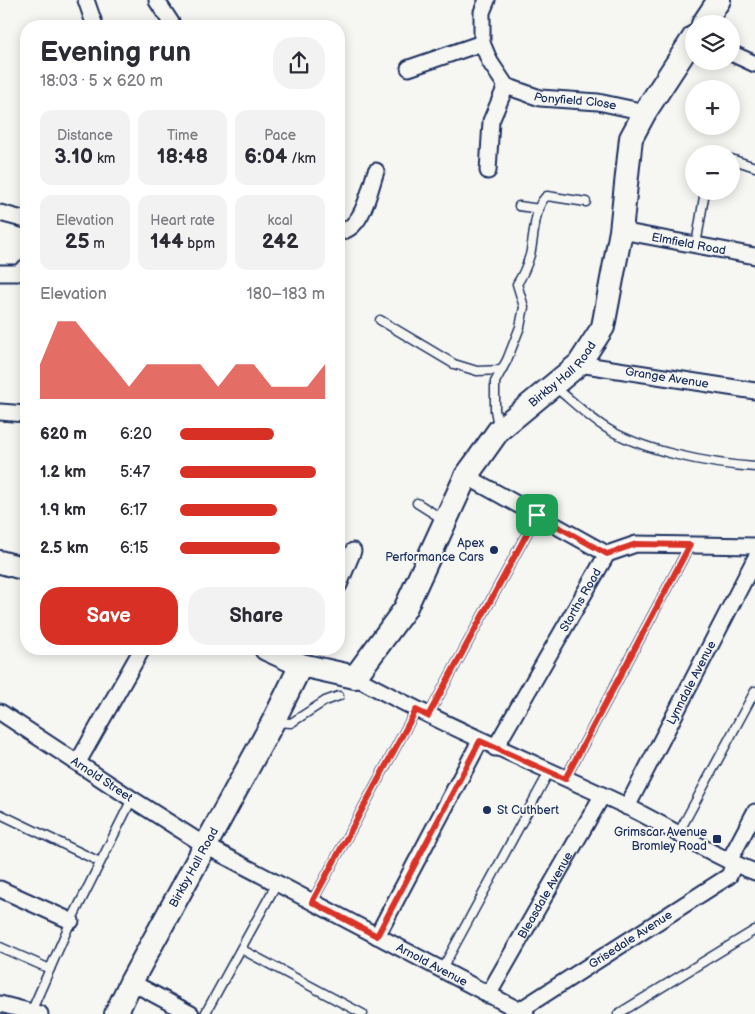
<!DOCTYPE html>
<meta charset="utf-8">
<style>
:root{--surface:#fff;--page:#f2f2f3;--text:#2b2b33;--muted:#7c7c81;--accent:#d93025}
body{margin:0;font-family:"Balsamiq Sans",sans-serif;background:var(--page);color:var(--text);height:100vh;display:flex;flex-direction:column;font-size:19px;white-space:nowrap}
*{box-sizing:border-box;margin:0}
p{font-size:16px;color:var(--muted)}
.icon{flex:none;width:28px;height:28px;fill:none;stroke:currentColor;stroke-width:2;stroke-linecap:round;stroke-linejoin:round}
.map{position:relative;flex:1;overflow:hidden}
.drawer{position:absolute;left:20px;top:20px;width:325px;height:635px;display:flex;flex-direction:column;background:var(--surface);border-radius:20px;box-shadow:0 2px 12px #0003}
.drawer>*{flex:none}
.tools{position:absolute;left:685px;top:15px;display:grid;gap:10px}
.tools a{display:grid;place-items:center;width:55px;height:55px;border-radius:50%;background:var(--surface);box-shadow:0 2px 12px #0003;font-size:25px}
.pin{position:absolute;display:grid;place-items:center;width:42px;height:42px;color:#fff;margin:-21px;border-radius:10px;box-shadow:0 2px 8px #0006}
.round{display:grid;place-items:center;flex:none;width:52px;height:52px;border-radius:20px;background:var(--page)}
.summary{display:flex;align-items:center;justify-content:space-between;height:85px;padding:0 20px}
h1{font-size:28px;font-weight:700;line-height:38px}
.metrics{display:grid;grid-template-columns:repeat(3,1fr);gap:8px;height:85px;padding:5px 20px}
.metrics div{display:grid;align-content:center;border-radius:12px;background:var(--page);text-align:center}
.metrics b{font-size:21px;font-weight:700}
.metrics small{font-size:14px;font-weight:400}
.metrics p{font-size:14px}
.chart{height:140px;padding:10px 20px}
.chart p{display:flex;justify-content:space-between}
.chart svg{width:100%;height:90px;margin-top:5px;fill:var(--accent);opacity:.7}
.action{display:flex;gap:10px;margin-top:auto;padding:10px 20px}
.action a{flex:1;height:58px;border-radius:20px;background:var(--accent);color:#fff;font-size:20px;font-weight:700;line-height:58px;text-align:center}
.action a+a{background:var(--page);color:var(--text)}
ul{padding:0 20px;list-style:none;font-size:16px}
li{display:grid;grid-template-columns:80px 60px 1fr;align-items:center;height:38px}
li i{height:12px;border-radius:6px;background:var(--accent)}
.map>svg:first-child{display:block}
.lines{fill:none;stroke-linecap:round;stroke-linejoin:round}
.lane-casing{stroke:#1b2f5e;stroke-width:11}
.street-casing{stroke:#1b2f5e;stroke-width:19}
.secondary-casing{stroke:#1b2f5e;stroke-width:26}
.lane{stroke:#f6f6f2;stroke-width:8}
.street{stroke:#f6f6f2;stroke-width:15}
.secondary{stroke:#f6f6f2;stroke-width:22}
.route-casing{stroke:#fff;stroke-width:10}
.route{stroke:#d93025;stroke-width:6}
.poi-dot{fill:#1b2f5e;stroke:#f6f6f2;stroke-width:2}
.labels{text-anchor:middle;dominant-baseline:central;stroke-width:4;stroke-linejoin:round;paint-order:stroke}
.street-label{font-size:12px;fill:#1b2f5e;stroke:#f6f6f2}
.poi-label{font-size:12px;fill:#1b2f5e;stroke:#f6f6f2;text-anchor:end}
</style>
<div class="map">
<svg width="755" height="1014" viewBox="0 0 755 1014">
<rect width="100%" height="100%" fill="#f6f6f2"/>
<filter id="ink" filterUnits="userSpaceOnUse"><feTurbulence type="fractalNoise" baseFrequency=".02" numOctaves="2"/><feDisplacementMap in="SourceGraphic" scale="10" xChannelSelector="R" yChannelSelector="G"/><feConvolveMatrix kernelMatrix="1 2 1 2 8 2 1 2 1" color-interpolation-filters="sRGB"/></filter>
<g filter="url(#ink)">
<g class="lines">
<defs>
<g id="lane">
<polyline points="712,154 714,154"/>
<polyline points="731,159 755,167"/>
<polyline points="519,206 539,209"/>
<polyline points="696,245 705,191"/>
<polyline points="380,320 454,364 477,371 502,370"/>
<path d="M555,387C571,400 586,415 603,426C641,451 710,464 755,467"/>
<path d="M498,426L495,410V382L507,360L520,327L524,307L517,284C523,275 527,265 530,255C534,240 534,204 547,196L586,202"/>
<polyline points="417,503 444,520"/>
<polyline points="428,716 537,515"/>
<polyline points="275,722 291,723 325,701 339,696"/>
<polyline points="565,779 690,545"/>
<polyline points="0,814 100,862"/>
<polyline points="678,834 755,691"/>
<polyline points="312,902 416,710"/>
<polyline points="0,947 50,969"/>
<polyline points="241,949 363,1014"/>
<polyline points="441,971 549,772"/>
<polyline points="31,1012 71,921 132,799"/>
<polyline points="205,1014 277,883"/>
<polyline points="618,1014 755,930"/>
</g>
<g id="street">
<polyline points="86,0 95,26"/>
<path id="s1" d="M487,0L482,12V43L490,62L506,86L540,98L598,102L645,112"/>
<polyline points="157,1 172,24"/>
<polyline points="731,53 755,64"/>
<polyline points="409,68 482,43"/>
<polyline points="488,171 491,121 506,86"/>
<polyline points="0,213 26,220"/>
<path id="s2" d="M621,231L755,256"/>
<path d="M339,232C363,229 369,191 376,171"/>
<polyline points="0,273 18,273 26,267"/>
<path id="s3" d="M579,364L755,391"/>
<polyline points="0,412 26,414"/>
<polyline points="466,476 607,554"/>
<polyline points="339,585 353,551"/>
<path d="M355,677C444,726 535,763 626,806C670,827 710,855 755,872"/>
<path id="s4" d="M0,712L132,799L206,846L526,1014"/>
<path id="s5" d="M495,748L607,554L636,544L755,546"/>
<polyline points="78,762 142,649"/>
<path id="s6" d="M627,807L755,559"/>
<polyline points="729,861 755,812"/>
<polyline points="0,889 71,921"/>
<polyline points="377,936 480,741"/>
<polyline points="131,982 191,1014"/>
<path id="s7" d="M488,995L602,796"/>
<polyline points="0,1004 40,1014"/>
<path id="s8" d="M520,1010L729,876L734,864"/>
</g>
<g id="secondary">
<polyline points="703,24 719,0"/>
<polyline points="0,562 26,569"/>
<path id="s9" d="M266,649L301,665L355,677L405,609L466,476L477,461L499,430L579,364L603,327L621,231L631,138L645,112L694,37"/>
<path id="s10" d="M116,1014L131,982L273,722L301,665"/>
</g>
</defs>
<use href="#lane" class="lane-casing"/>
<use href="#street" class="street-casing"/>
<use href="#secondary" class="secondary-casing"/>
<use href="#lane" class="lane"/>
<use href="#street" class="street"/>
<use href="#secondary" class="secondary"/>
</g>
</g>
<g class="lines" filter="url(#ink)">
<defs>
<polygon id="route" points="537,515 607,554 636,544 690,545 565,779 480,741 377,936 312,902 416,710 428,716"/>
</defs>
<use href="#route" class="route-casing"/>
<use href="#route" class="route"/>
</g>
<g class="poi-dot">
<circle cx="494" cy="550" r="5"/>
<circle cx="487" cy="810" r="5"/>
<rect x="712" y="834" width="10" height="10" rx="2.5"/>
</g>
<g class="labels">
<g class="street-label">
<text stroke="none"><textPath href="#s1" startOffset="165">Ponyfield Close</textPath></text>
<text stroke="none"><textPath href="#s2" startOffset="69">Elmfield Road</textPath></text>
<text stroke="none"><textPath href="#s9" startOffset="466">Birkby Hall Road</textPath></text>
<text stroke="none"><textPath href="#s3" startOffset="89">Grange Avenue</textPath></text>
<text stroke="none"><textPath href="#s5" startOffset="171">Storths Road</textPath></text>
<text stroke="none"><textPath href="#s6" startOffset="140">Lynndale Avenue</textPath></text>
<text stroke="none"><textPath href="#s4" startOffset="122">Arnold Street</textPath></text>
<text stroke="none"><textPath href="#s10" startOffset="166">Birkby Hall Road</textPath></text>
<text stroke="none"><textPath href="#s7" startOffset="115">Bleasdale Avenue</textPath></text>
<text stroke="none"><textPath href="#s8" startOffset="131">Grisedale Avenue</textPath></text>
<text stroke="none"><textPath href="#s4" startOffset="501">Arnold Avenue</textPath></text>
</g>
<g class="poi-label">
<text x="484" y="543">Apex<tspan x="484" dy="14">Performance Cars</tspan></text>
<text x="497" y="810" text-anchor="start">St Cuthbert</text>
<text x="707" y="832">Grimscar Avenue<tspan x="707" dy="14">Bromley Road</tspan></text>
</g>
</g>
</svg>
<div class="tools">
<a><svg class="icon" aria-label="layers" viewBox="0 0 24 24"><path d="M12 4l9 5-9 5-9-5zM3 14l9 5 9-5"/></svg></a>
<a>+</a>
<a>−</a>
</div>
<div class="pin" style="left:537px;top:515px;background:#1e9e55"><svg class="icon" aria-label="arrive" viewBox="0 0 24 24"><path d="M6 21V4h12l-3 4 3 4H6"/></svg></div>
<section class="drawer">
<div class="summary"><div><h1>Evening run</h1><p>18:03 · 5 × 620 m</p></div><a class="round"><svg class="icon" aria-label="share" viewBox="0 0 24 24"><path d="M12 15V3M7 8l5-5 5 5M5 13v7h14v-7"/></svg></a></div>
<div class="metrics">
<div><p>Distance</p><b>3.10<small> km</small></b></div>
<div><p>Time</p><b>18:48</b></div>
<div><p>Pace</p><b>6:04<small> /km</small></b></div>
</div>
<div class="metrics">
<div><p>Elevation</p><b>25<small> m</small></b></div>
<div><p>Heart rate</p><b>144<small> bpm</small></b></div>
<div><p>kcal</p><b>242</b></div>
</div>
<div class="chart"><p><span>Elevation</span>180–183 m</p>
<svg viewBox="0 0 160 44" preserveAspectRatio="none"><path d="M0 44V27L10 6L20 6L30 17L40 27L50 38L60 27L70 27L80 27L90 27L100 38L110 27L120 27L130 38L140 38L150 38L160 27V44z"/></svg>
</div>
<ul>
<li><b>620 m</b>6:20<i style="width:65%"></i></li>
<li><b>1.2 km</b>5:47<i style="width:94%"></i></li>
<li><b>1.9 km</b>6:17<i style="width:67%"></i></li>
<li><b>2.5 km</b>6:15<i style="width:69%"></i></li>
</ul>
<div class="action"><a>Save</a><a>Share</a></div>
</section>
</div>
